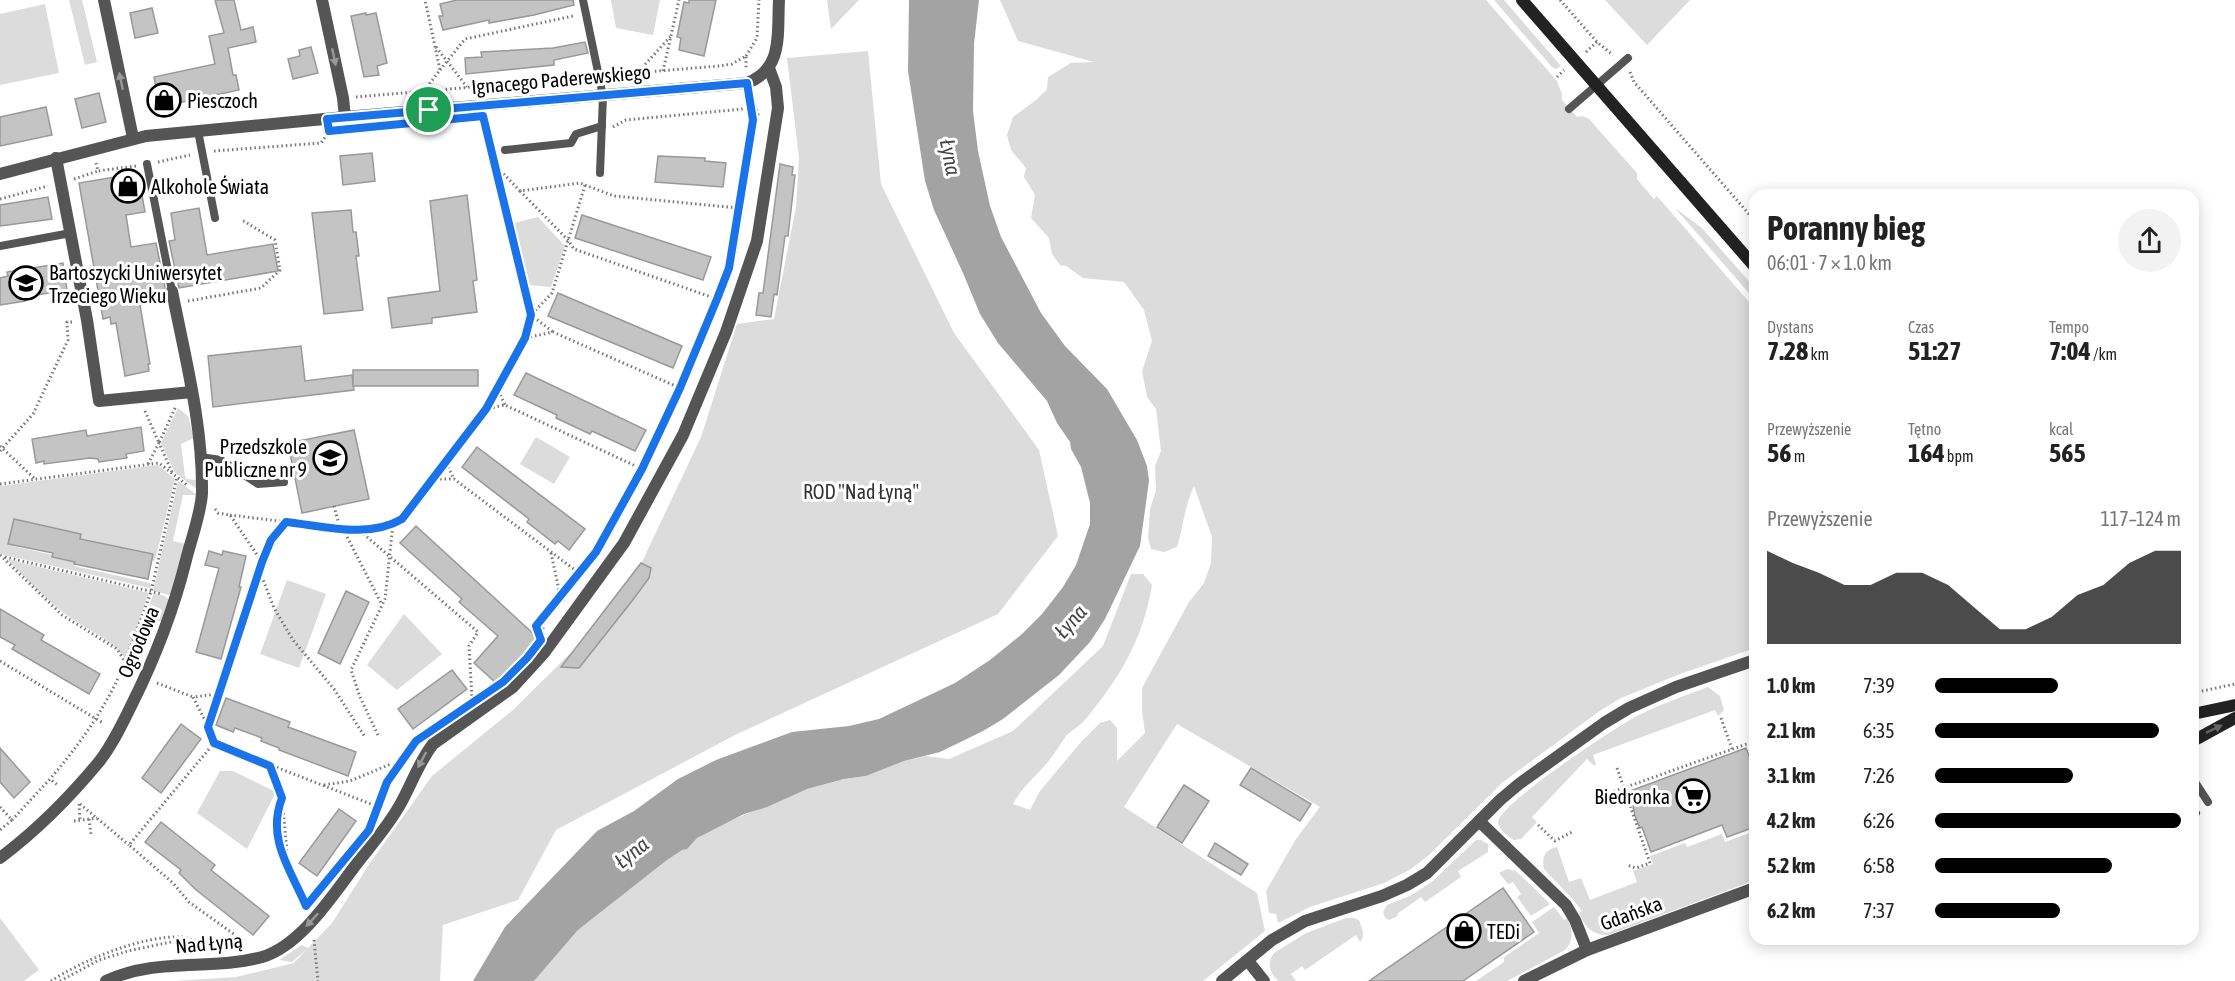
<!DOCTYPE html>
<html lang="pl">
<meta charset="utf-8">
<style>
:root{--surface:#fff;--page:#f2f2f2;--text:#222;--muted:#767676;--accent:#000}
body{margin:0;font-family:"Asap Condensed",sans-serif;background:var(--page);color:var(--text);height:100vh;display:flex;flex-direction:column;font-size:22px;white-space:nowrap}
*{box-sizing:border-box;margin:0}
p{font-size:20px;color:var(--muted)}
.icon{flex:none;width:33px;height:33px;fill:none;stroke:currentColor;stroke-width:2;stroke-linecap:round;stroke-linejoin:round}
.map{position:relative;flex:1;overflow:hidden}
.details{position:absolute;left:1749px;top:189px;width:450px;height:756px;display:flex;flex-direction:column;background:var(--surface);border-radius:18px;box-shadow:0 3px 15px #0003}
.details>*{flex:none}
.pin{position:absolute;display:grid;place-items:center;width:51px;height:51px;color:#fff;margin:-26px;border:3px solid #fff;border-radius:50%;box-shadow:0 2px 6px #0007}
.round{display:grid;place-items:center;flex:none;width:63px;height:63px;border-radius:32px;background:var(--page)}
.overview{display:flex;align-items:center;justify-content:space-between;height:102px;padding:0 18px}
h1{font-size:33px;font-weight:700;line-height:45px}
.figures{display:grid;grid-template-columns:repeat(3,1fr);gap:9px;height:102px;padding:6px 18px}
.figures div{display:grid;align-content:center}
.figures b{font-size:26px;font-weight:700}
.figures small{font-size:16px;font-weight:400}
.figures p{font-size:16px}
.chart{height:168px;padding:12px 18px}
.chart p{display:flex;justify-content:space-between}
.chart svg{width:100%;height:108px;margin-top:6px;fill:var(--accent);opacity:.7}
ul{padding:0 18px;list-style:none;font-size:20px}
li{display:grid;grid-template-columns:96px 72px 1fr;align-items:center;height:45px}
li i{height:15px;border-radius:8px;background:var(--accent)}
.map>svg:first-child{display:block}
.green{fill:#dcdcdc}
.water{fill:#a3a3a3}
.building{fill:#c4c4c4;stroke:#999;stroke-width:1.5}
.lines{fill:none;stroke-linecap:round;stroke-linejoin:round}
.path{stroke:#777;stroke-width:3;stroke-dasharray:1.5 3;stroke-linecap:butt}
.service{stroke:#555;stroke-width:8}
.minor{stroke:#555;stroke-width:12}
.tertiary{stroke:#555;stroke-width:12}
.secondary{stroke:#222;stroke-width:12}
.oneway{fill:#999}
.oneway2{fill:#646464}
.route-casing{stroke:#fff;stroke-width:12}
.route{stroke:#1a73e8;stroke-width:8}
.labels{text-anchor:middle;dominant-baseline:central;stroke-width:6;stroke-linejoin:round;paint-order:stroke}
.street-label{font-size:20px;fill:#000;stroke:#fff}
.poi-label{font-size:20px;fill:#000;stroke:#fff;text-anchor:start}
.park-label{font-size:20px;fill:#333;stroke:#fff}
.water-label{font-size:21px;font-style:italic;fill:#444;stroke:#fff}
</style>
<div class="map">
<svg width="2235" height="981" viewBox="0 0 2235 981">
<rect width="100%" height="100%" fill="#fff"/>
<g class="green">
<polygon points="69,0 82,0 97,62 85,65"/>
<polygon points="611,0 660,0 653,35 616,28"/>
<polygon points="827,0 859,0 831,29"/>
<path d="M1000,0H1486L1557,81L1562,94V100L1577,117L1582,116L1589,119L1637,173V179L1654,199L1657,196L1755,309V648L1680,674L1621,698L1601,710L1503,782L1429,855L1411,869L1384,883L1310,907L1278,923L1276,914L1269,913L1266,891L1296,839L1320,807L1177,724L1124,807L1257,893L1265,931L1203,981H534L578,930L667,860L697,838L720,825L807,789L844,779L866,776L904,761L926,756L949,759L1013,731L1103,646L1131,574H1143L1152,585C1143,640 1120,677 1085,720C1080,726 1072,730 1067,735C1060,744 1055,753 1048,762C1036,776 1022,787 1013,804L1030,810L1040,791L1081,742L1100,723L1110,720L1117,728V761L1145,733L1142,711V688L1189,602L1204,583L1211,563L1212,537L1194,486C1184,508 1184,524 1177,547L1164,552L1151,549L1148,538L1150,509L1156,490L1155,466L1161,451L1156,409L1147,397L1142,371L1152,341L1144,310L1124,282L1083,278L1066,266L1060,265L1052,254L1049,238L1031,218L1035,195L1024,177L1026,168L1011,150L1007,135L1013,117L1036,100L1047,89L1048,77L1071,63L1094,62L1018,41Z"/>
<polygon points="1494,0 1504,0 1561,66 1556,69 1552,67"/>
<polygon points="1605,0 1690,0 1647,45"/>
<polygon points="45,4 59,73 0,85 0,14"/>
<polygon points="868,51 881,184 954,333 1039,450 1058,536 998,614 735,735 556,830 518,900 443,925 440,981 175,981 236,977 294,963 307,949 292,962 279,960 302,945 308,948 332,923 370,863 432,776 514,709 624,600 701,437 737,324 774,319 796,207 799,158 787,58"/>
<polygon points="1675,208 1702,228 1755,288 1755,300"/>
<polygon points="538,217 565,246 551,287 529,285 514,223"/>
<polygon points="178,408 188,416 194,438 181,444 185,476 186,479 197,480 198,490 175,473 161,443"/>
<polygon points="536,437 570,457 554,484 520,464"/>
<polygon points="158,465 175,479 155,561 78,544 79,537 14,519 13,546 75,560 74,566 150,583 152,586 150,588 0,554 0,486"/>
<polygon points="178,481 197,495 183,495 173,541 185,544 171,595 169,595 153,591"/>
<path d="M6,559L149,593L125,659C113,640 84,628 65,614C44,598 25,577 6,559Z"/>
<polygon points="287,580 326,594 299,668 260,654"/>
<polygon points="154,593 165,596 170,601 163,622 150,619 130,668 126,665"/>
<polygon points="404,614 442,654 397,690 367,665"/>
<path d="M1708,687L1720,696L1724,710L1718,716L1715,710L1593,755L1596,764L1594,766L1587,759L1532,817L1537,822L1521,839L1514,840C1508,836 1499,830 1498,823C1497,805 1615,728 1635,717C1658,705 1684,696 1708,687Z"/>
<polygon points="220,771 233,771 276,792 247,849 197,813"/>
<path d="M1755,831V880L1608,935C1592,935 1585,927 1579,913L1582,911L1570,896L1544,869C1542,857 1544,850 1557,847L1569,882L1581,878L1590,900L1637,882L1633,871L1653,864L1650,856L1685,843L1687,847L1722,834L1725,842Z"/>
<polygon points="1476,840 1481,840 1488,844 1488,852 1458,871 1461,877 1425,902 1421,897 1397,914 1398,916 1389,920 1385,918 1383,912 1387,905 1410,896 1433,881"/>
<polygon points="1507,869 1516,871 1550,904 1531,916 1517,897 1521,894 1513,882 1508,884 1499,873"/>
<path d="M1554,907L1564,920L1567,918C1573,930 1574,940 1565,950L1507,981H1476L1504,962V957L1539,933L1532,922Z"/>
<polygon points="0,918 39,970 24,981 0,981"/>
<path d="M1346,918H1354L1359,920C1362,928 1366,936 1360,942L1356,935L1305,970L1302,966L1291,974L1296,981H1278C1270,972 1266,964 1274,953L1306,933Z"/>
</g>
<polygon class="water" points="909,0 979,0 974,44 973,111 978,151 990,206 1001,237 1041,313 1065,346 1107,389 1137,440 1147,466 1149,481 1140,546 1105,619 1090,642 1059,675 1003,719 983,731 940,752 904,761 866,776 844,779 807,789 767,807 744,814 697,838 687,849 682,850 667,860 578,930 534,981 473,981 505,927 597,831 634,811 678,779 716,760 792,732 849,726 879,719 955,683 990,660 1022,634 1042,614 1063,587 1076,565 1090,524 1090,503 1081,467 1071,449 1070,442 1057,423 1047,401 998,343 980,314 963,273 934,210 925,181 908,71"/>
<g class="building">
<polygon points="215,0 234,0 241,30 253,27 256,42 228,48 233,75 236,75 239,90 178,103 178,101 159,104 154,77 215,64 209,36 224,33"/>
<polygon points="457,0 573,0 574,5 534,15 489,23 489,20 443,30 439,16 443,16 440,4"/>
<polygon points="689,0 716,0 704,56 679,50 681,38 677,37 684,2 689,3"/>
<polygon points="152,8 158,33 135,38 130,13"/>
<polygon points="366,13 366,15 376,13 387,63 377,66 379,75 364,77 351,16"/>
<polygon points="585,42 588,53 554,60 554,65 466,74 465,58 482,57 481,52 553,48"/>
<polygon points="311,47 318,73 293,79 288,59 300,56 299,50"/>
<polygon points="99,93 106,122 82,128 75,99"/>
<polygon points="46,107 52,135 0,146 0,117"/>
<polygon points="372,153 375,181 343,185 340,156"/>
<polygon points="658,156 705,158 705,161 726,163 723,187 655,182"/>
<polygon points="780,164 793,167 792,175 795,175 788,236 785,236 777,295 774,294 771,317 756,315 759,293 763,293"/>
<polygon points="138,173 145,212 126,215 131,247 156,243 165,287 164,293 139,299 150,364 148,364 149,371 125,376 116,323 111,324 110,317 103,319 79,183"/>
<polygon points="467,195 477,280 473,281 477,312 432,318 432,323 392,328 388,298 440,291 430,201"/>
<polygon points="48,197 52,219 0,226 0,205"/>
<polygon points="199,208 207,255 273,244 278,271 179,288 169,241 175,240 171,213"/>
<polygon points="351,210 353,232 356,232 359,256 356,256 363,310 324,314 312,213"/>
<polygon points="582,215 711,257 703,280 575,238"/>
<polygon points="63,263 67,290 25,297 25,301 0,305 0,278 8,276 7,272"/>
<polygon points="558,293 682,346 673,368 548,316"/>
<polygon points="301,346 305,381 352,375 354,390 213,407 208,356"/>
<rect x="353" y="370" width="125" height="16"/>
<polygon points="526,373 646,430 635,451 592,431 590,434 556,418 557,415 514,395"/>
<polygon points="141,427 144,451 126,454 127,458 99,462 98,459 90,458 44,464 44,461 36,463 32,439 86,430 87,436"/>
<polygon points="354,430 369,499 302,513 288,443"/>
<polygon points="477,447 585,529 569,550 558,541 555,544 527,522 529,519 462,467"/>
<polygon points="14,519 81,534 80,539 153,554 148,579 74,564 75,562 52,557 53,553 8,544"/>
<polygon points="416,526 538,638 497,684 474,663 498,636 459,602 462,599 400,543"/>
<polygon points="209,551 222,555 223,551 246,556 239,587 241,587 221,659 196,652 219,568 205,565"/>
<polygon points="641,563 651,568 649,578 632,601 579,668 561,667"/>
<polygon points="346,591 369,602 340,664 318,653"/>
<polygon points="0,609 44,635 41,640 100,674 89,694 12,649 15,645 0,637"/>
<polygon points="452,670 467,689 413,729 398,709"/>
<polygon points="226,698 290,722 288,727 356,752 348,776 279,750 279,748 261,741 262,738 235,728 233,732 216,725"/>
<polygon points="181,724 201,739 161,793 142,778"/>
<polygon points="0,748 30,782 14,798 0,782"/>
<polygon points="1746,748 1755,772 1755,827 1727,837 1722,825 1651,852 1642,827 1640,828 1635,816 1630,791"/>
<polygon points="1251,768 1311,804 1300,821 1240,785"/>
<polygon points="1184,785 1209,801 1182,843 1157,827"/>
<polygon points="339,809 356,821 317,876 299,863"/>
<polygon points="161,822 215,865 211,870 269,916 253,935 195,889 179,873 181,870 145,842"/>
<polygon points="1215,843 1248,864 1241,875 1208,856"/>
<polygon points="1503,888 1534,932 1463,981 1369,981"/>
</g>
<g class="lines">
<g class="path">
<polyline points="1560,0 1597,42 1613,55"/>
<polyline points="436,47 467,87"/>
<polyline points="1586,52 1597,42"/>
<polyline points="746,56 757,38 759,0"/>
<polyline points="440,70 465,39 573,16"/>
<polyline points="639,71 671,36"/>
<polyline points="663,71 679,0"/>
<polyline points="1630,72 1634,82 1755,221"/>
<polyline points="610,75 719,66 732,64 746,56 746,68"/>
<polyline points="1557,77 1564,70"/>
<polyline points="424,91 440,70 425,0"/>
<polyline points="356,97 589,77"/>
<polyline points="485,120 492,148"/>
<polyline points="613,127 626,120 753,108"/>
<polyline points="214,151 321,143 328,133"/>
<polyline points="493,155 531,315 552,293 585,185 580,183 520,191 497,167"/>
<polyline points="158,162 190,155"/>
<polyline points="96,163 98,171 136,166"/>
<polyline points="74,179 98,171"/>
<polyline points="585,185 614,196 738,208"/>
<polyline points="520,191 568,240 574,249 717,299"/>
<polyline points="0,199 48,186"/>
<polyline points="736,253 758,114 751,94"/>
<polyline points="188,301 261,288 280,270 275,240 242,220"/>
<polyline points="525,338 531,315 553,332"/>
<polyline points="497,388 525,338 553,332 680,388"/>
<polyline points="486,409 497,388 505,405"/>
<polyline points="145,411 159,443 176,406"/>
<polyline points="0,446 35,479"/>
<polyline points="0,451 33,414 68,340 67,322 72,322"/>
<polyline points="446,463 454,479"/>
<polyline points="148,464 159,443 172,472"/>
<polyline points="434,479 486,409 505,405 642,469"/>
<polyline points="0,484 159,463 187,485"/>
<polyline points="334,506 340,528"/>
<polyline points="215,509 218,513 230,515 262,562 218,694 193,697 207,724 214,743 129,845 173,883 189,902 235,935 237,949"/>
<polyline points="230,515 360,531 393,524"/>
<polyline points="343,529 382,605"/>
<polyline points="360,531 478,632 469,646 472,699"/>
<polyline points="551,553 560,595"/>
<path d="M0,555L62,615L117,649L125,662C108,705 80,744 50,779"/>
<polyline points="5,557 162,594"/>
<polyline points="262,562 271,540 286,521"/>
<polyline points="260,572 274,608 293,640 334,689 365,737"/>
<path d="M543,629C543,617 555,606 564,599"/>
<polyline points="539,636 536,626 579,573"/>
<polyline points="0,661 103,723"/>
<polyline points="125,662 151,592 177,477"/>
<polyline points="157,683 193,697"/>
<polyline points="2193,693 2235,684"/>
<polyline points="1721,718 1732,749"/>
<polyline points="208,727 218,694"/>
<polyline points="378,735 360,697 351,670 385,599 393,524 403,519 434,479 454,479 579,573 596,552 642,469 680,388 717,299 729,268 753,120 750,95"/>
<polyline points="214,743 376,806"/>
<polyline points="270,766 282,797 287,853 292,874 306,906"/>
<polyline points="1617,768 1650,863 1636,868 1627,865"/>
<polyline points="324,785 350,781 391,764"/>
<polyline points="1601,796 1755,741"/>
<path d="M281,799C273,821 276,854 291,873"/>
<polyline points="383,803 393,779 401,769"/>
<polyline points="79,804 80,820"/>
<polyline points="80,804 129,845"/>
<polyline points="0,807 12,820 0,830"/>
<polyline points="89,819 91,834"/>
<polyline points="12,820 50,779 59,786"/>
<polyline points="74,821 97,818"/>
<polyline points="371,822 387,782 412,747"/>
<polyline points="1538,825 1555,841 1572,832"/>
<polyline points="314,940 318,981"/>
<path d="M51,981C83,960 143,935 182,937C191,938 203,945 212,949"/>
<polyline points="60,981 99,960 128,951 171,942 184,942 202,950"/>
</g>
<g class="service">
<polyline points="583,0 603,96 600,173"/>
<polyline points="1569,109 1628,58"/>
<polyline points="198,131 215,218"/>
<polyline points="505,150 571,143 576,134 602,126"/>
<polyline points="147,164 172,291"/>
<polyline points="0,246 71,233"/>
<polyline points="200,457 221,460 258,484 284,482"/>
<polyline points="2193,779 2208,802"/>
<polyline points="2193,810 2196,813"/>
</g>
<g class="minor">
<polyline points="104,0 133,138"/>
<polyline points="322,0 343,98 345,117"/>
<polyline points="56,158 87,320 99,401 192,392"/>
<path d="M0,174L146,136L345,117L747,83C784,69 777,33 779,0"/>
<polyline points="1479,821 1566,905 1575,920 1587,950"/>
<path d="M0,858C36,831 69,798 98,763C112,746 122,724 132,704C156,656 173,612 186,560C191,540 201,513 202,493C203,425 185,357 172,291"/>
<polyline points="1248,961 1264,981"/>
<path d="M106,981C156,957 211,971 262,957C302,945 334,893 358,862C373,843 389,825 401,803C412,783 419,762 433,744L513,687L544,653L624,543L683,435L726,332L757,241L778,108L776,87L769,68"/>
<polyline points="1222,981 1272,940 1305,921 1382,896 1407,885 1427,873 1500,800 1519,784 1604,723 1629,708 1676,687 1755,660"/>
</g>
<polyline class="tertiary" points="1524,981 1587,950 1755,888"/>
<g class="secondary">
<polyline points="1522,0 1755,267"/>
<polyline points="2193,714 2235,705"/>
<polyline points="2193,741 2235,718"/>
</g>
</g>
<defs><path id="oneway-solid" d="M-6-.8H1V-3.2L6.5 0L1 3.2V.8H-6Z" transform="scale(1.5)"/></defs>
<g class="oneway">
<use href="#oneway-solid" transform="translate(334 57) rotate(78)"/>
<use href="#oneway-solid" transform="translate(121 81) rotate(-102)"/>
<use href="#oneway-solid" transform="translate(422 760) rotate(118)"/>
<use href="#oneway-solid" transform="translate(312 920) rotate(133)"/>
</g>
<use class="oneway2" href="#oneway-solid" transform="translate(2214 729) rotate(-26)"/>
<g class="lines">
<defs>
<path id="route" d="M747,83L753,120L729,268L717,299L680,388L642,469L596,552L536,626L541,640L527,658L503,682L416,741L387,782L369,830L306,906C291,870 266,839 282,798L270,766L214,743L208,727L262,562L271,540L286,522C324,526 368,539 402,519L486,409L525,338L531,315L483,116L329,131L327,119Z"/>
</defs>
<use href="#route" class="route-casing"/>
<use href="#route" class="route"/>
</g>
<defs>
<symbol id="shop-ring" viewBox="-11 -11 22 22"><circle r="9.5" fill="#fff" stroke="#000" stroke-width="1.5"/><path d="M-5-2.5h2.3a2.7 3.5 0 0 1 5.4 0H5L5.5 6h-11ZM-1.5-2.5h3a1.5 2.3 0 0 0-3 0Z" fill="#000"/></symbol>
<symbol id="school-ring" viewBox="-11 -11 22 22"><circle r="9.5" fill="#fff" stroke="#000" stroke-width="1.5"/><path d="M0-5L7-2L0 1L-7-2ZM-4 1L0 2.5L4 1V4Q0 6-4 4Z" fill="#000"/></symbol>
<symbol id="supermarket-ring" viewBox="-11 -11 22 22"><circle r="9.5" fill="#fff" stroke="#000" stroke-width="1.5"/><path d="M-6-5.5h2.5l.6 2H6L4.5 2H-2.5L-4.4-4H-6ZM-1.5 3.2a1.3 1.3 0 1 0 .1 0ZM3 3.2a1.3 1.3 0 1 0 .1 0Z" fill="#000"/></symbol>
</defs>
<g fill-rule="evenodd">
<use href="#shop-ring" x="145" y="81" width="38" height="38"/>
<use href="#shop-ring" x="109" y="167" width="38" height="38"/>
<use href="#school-ring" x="7" y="264" width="38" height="38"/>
<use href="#school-ring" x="311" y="439" width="38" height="38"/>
<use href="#supermarket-ring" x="1674" y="777" width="38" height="38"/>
<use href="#shop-ring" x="1445" y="912" width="38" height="38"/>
</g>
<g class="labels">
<g class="street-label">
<text transform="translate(561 79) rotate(-5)">Ignacego Paderewskiego</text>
<text transform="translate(138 642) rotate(-67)">Ogrodowa</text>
<text transform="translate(1631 913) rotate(-20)">Gdańska</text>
<text transform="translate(209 943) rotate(-5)">Nad Łyną</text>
</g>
<g class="poi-label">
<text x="187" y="100">Piesczoch</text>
<text x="151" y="186">Alkohole Świata</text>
<text x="49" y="272">Bartoszycki Uniwersytet<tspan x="49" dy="23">Trzeciego Wieku</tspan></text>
<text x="307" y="446" text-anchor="end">Przedszkole<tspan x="307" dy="23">Publiczne nr 9</tspan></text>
<text x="1670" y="796" text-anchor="end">Biedronka</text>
<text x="1487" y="931">TEDi</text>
</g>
<g class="park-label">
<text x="861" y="491">ROD "Nad Łyną"</text>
</g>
<g class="water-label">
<text transform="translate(951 157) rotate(79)">Łyna</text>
<text transform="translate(1070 621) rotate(-48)">Łyna</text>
<text transform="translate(631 852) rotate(-38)">Łyna</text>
</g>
</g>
</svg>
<div class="pin" style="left:429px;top:110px;background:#1e9e55"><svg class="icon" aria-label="arrive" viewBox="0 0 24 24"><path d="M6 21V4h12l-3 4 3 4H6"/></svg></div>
<section class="details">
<div class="overview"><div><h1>Poranny bieg</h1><p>06:01 · 7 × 1.0 km</p></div><a class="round"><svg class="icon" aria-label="share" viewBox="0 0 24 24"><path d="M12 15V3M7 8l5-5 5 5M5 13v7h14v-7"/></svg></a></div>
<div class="figures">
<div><p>Dystans</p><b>7.28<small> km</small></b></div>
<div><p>Czas</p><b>51:27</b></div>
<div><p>Tempo</p><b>7:04<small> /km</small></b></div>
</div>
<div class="figures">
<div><p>Przewyższenie</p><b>56<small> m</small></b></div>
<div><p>Tętno</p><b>164<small> bpm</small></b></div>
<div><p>kcal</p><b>565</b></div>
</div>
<div class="chart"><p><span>Przewyższenie</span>117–124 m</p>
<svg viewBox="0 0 160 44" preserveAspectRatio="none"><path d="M0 44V6L10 11L20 15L30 20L40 20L50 15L60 15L70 20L80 29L90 38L100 38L110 33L120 24L130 20L140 11L150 6L160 6V44z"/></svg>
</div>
<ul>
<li><b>1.0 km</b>7:39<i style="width:50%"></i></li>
<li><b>2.1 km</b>6:35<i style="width:91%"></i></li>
<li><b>3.1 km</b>7:26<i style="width:56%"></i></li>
<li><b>4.2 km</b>6:26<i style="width:100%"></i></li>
<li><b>5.2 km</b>6:58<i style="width:72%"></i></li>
<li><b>6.2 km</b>7:37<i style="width:51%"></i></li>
</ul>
</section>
</div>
